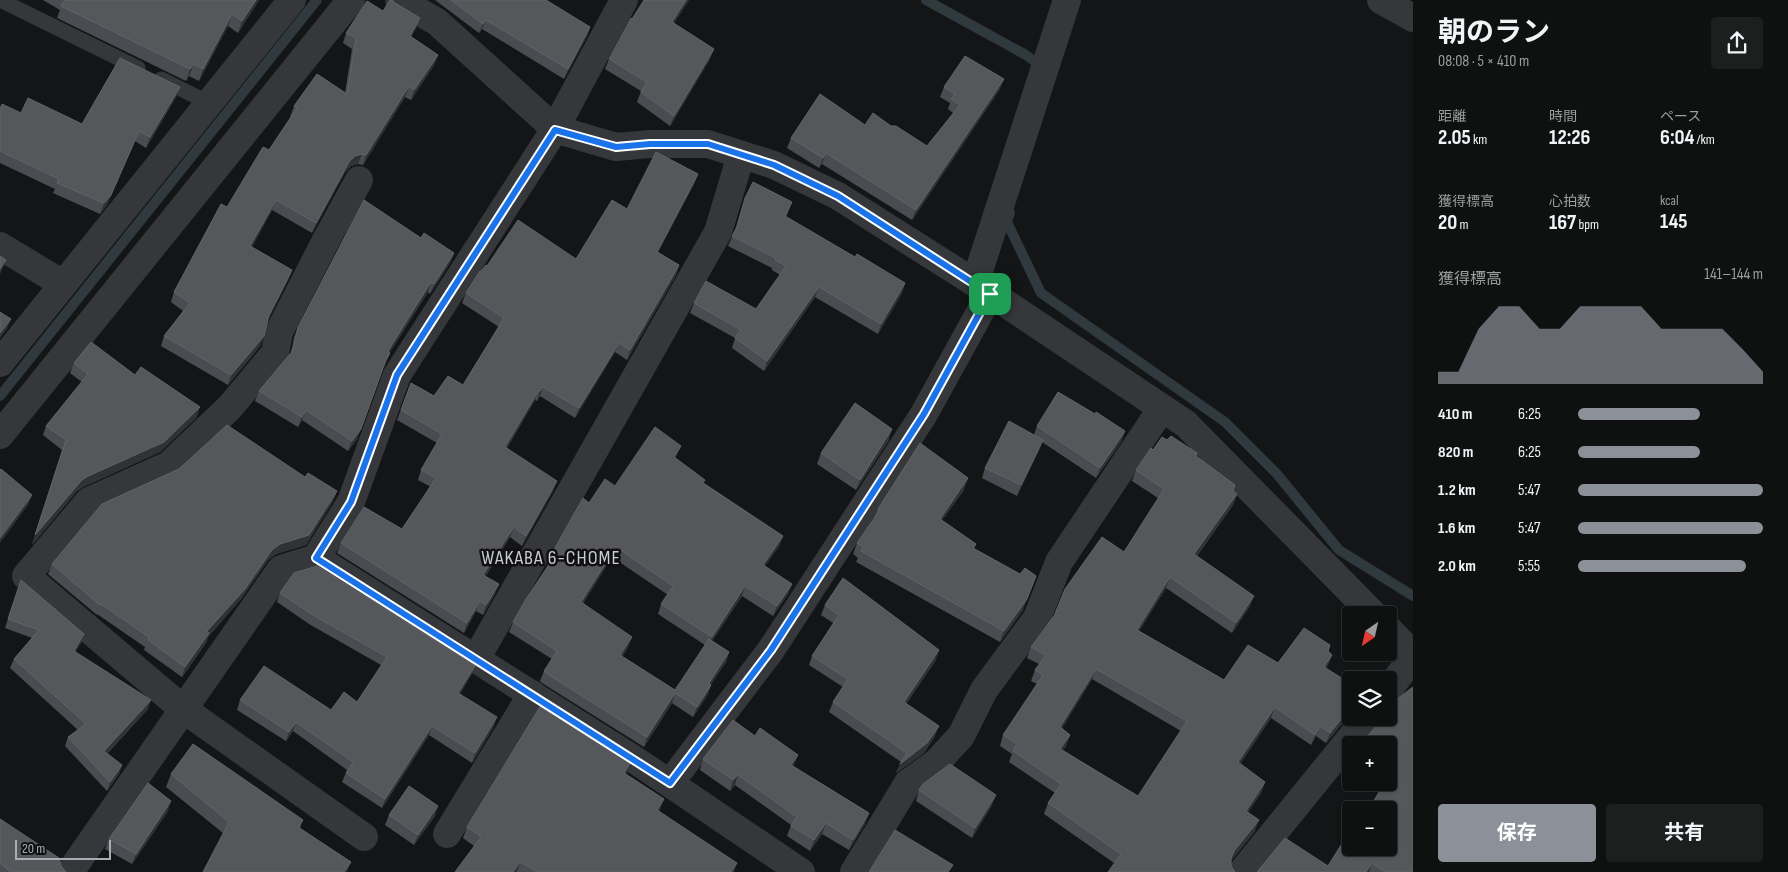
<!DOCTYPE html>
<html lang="ja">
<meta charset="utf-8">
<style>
:root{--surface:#0f1010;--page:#1d1e1e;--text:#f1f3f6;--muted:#9b9d9f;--line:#2f3030;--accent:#8c9099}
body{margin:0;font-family:"Sofia Sans Condensed","Noto Sans JP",sans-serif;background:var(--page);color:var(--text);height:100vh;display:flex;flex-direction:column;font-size:19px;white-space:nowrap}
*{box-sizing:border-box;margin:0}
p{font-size:16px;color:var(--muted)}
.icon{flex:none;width:28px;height:28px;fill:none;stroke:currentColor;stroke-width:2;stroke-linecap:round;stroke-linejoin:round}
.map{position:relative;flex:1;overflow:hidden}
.side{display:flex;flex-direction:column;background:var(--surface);width:375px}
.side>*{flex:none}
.needle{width:32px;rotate:214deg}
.tools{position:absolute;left:1342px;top:606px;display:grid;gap:10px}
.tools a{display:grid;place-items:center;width:55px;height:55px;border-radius:5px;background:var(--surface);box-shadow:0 1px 4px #0004,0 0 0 1px var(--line);font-size:25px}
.scale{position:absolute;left:15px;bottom:12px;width:96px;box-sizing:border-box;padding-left:5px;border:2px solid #a8aeb5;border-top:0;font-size:14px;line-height:18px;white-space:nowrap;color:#a8aeb5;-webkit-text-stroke:4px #101011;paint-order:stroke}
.pin{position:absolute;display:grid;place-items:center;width:42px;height:42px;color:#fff;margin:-21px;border-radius:10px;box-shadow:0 2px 8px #0006}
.round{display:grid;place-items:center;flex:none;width:52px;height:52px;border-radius:5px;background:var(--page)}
.headline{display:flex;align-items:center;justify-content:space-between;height:85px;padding:0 25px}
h1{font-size:28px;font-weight:700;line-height:38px}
.metrics{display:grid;grid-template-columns:repeat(3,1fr);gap:8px;height:85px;padding:5px 25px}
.metrics div{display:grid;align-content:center}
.metrics b{font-size:21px;font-weight:700}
.metrics small{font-size:14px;font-weight:400}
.metrics p{font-size:14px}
.chart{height:140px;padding:10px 25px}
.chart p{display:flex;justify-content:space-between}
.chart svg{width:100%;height:90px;margin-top:5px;fill:var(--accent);opacity:.7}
.action{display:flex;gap:10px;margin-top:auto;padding:10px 25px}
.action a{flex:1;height:58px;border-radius:5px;background:var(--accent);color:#fff;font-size:20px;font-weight:700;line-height:58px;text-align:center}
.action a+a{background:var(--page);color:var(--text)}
ul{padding:0 25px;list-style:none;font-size:16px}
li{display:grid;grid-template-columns:80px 60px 1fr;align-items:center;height:38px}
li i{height:12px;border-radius:6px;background:var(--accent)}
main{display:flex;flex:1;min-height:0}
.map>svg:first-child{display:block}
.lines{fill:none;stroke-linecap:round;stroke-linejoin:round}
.stream{stroke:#2f393e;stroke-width:10}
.service{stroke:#36373b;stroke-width:15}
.minor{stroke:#36373b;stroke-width:28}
.wall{fill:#4b4c51;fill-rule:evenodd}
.shaded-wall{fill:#313235}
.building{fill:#55575b;stroke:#626469;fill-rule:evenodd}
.route-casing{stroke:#fff;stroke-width:10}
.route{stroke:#1a73e8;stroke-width:6}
.labels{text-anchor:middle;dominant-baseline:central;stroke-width:5;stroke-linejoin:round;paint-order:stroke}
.neighbourhood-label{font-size:20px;letter-spacing:1px;fill:#c8ccd1;stroke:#101011}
</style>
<main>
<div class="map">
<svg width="1413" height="872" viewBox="0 0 1413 872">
<rect width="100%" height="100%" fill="#141516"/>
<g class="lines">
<g class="stream">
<polyline points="926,0 1026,55 1044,68"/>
<polyline points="1010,213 1007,222 1041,293 1225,422 1277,474 1339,550 1413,596"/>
<polyline points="0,396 317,0"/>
</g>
<g class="service">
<polyline points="0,0 138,68"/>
<polyline points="161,79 209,103"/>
</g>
<g class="minor">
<polyline points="399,0 437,22 555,129 616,147 650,144 708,144 774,165 838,196 975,283 1186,424 1374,615"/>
<polyline points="1381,0 1413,18"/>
<polyline points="359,180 324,244 279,332 275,353 230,407 169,465 89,501 26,576 183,709 364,837"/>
<polyline points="0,246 63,284"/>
<polyline points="975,283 1067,0"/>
<polyline points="0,363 292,0"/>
<polyline points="0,435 351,0"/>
<polyline points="316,558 632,758 801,872"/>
<polyline points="1389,630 1413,655"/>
<polyline points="476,659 718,232 741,155"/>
<polyline points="1389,689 1413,657"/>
<polyline points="670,783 771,650 924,414 990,294"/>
<polyline points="447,834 532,694"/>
<polyline points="70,872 281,569 316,558 351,502 397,375 555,129 624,0"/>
<polyline points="854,872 908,783 936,763 961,736 984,690 1037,618 1059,562 1162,408"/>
<polyline points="1242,872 1367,718"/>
</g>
</g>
<g class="wall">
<polygon points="43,0 259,0 238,33 228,26 199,81 189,76 186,81 57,18 60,10"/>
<polygon points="435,0 546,0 590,27 587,36 564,79 482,29 479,33"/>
<polygon points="689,0 674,23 710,59 670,126 637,102 641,91 605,69 609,59 632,19"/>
<polygon points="395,3 420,18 416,28 411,37 438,55 434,65 411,100 405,97 363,165 358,164 351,166 345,172 312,233 272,210 252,247 292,270 288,280 268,320 264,336 260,346 228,385 161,346 164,336 183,311 171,302 174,292 227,207 269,150 291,117 290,117 294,106 345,93 352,49 343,43 346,33 383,11"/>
<polygon points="944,87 1000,89 912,220 822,164 819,168 787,148 791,138 865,125 927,146 953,113 948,109 950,103 940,97"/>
<polygon points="176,97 146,148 135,141 107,205 100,214 53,193 55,189 0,163 0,109 82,124"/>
<polygon points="698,174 694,184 658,252 679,265 676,275 627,360 615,352 575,418 540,396 537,401 535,400 507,448 553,491 522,546 510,537 485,577 495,594 483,615 476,611 464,633 337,553 341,543 402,529 431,487 418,480 421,470 437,443 397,420 411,383 434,396 463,385 499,327 462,303 466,293 481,271 487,266 576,259 627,209"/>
<polygon points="745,198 792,202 786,217 855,257 905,283 902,293 878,334 815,297 764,371 732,348 735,338 690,313 694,303 756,309 780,275 772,270 772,268 728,246 735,230"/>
<polygon points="421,238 454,253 450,263 430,294 428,292 390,352 390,353 386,362 382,370 357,439 348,451 302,420 298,427 255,401 259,391 291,353 294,337 298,327"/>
<polygon points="74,363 135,375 197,417 160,452 83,487 77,491 32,545 62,450 43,435 46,426 82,382 70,373"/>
<polygon points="1095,414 1125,431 1121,442 1096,478 1042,442 1039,450 1017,496 982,478 985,468 1034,435 1037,426"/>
<polygon points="889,440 856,490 817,464 821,453"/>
<path d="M1167,440L1196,456L1235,485L1233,491L1237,494L1233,505L1197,556L1250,606L1232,633L1166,588L1139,631L1224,680L1278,663L1328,651L1332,655L1328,665L1326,668L1345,689L1351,693V713L1326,743L1316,736L1311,745L1271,718L1240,764L1265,782L1261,793L1248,812L1255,831L1231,861L1114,863L1044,814L1048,803L1055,793L1009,762L1012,754L1000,746L1003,735L1037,684L1031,681L1035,670L1039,664L1027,658L1031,647L1124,552L1158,498L1132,481L1136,470L1153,450ZM1092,679L1181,731L1138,796L1063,750L1066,746L1070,735L1062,728Z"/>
<path d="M677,455L675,458L704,483L783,536L779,546L765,566L792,584L788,594L773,616L742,596L712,641L729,652L726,662L711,684L708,694L693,717L672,703L644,747L542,683L540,681L544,671L552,659L509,632L513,622L549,566L547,565L551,555L589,503L615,486ZM612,557L668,595L661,604L658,614L705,645L675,690L622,657L628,647L583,603Z"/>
<polygon points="305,477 337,491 333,501 306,545 276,554 268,560 241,599 208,637 206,643 182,677 144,650 145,647 97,614 97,615 48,574 52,564"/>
<polygon points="964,490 942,520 976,544 974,549 1023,610 1000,642 856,562 858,558 853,554 857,543 874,518 878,509"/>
<polygon points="21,580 84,634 81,643 75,652 148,709 107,754 122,765 119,774 107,791 65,746 68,737 78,730 10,668 14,659 32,638 5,628"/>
<polygon points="280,593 475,666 471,675 460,694 494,726 472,763 429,735 382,808 342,782 347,770 293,731 286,741 237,710 240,700 331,710 357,702 381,665 309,624 277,602"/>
<polygon points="825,605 936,660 906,704 935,736 924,753 896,773 901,762 829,712 833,702 843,687 809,665 812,656 833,623 821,615"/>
<polygon points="1382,718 1389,718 1413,872 1257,872 1328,866 1389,782 1389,745"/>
<polygon points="755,736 794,765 793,767 869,813 865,824 849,850 822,834 810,851 787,836 791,825 735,785 730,791 700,770 703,759"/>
<polygon points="627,773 626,775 664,799 659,811 734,872 455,872 474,846 463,838 467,827"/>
<polygon points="171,774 303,820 300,828 223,833 166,787"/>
<polygon points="919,790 992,805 972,838 916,801"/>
<polygon points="168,811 132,864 105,849 109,839"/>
<polygon points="389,815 435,816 414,845 385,825"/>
<polygon points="0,819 61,866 66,872 0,872"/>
</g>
<g class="shaded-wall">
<polygon points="256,0 259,0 238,33 242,21"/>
<polygon points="686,0 689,0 668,32 672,22"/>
<polygon points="232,14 228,26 199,81 203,69"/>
<polygon points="420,18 416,28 406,46 410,36"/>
<polygon points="486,20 482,29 479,33 483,24"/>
<polygon points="590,27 587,36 564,79 568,69"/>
<polygon points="714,49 710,59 670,126 674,116"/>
<polygon points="438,55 434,65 411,100 414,90"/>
<polygon points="194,64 189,76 186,81 190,69"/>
<polygon points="1004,79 1000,89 912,220 916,210"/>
<polygon points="409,86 405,97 363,165 366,155"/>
<polygon points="180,87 176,97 146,148 150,137"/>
<polygon points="139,131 107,205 100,214 104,203"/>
<polygon points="826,153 822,164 819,168 823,158"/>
<polygon points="362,154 358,164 351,166 345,172 312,233 316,223 349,162 355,156"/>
<polygon points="698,174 694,184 653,262 657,252"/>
<polygon points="276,200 272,210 247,256 250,246"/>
<polygon points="454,253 450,263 430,294 434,284"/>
<polygon points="6,260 2,270 0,274 0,269"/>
<polygon points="679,265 676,275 627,360 630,350"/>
<polygon points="292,270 288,280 265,325 269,315"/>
<polygon points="431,282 428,292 384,361 388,351"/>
<polygon points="905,283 902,293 878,334 881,324"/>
<polygon points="819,287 815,297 764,371 767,361"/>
<polygon points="11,319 7,329 0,338 0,333"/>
<polygon points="264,336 260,346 228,385 231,375"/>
<polygon points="619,343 615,352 575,418 579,408"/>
<polygon points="390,353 386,362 382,370 386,360"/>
<polygon points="543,387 540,396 537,401 540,391"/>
<polygon points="539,390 535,400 501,457 505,447"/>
<polygon points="200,407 197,417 160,452 83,487 77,491 32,545 35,535 81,481"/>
<polygon points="306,410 302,420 298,427 302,417"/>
<polygon points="361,429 357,439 348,451 352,441"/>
<polygon points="892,429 889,440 856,490 860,480"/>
<polygon points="1125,431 1121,442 1096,478 1100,468"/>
<polygon points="1043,440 1039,450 1017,496 1021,485"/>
<polygon points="681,446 677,455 670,467 674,457"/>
<polygon points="968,478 964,490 935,530 940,519"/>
<polygon points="557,481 553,491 522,546 526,536"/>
<polygon points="337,491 333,501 306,545 276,554 268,560 241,599 208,637 206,643 182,677 185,667 207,631 272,550"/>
<polygon points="1237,494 1233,505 1190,565 1194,554"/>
<polygon points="32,495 28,505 0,543 0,538"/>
<polygon points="514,527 510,537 479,585 483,575"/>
<polygon points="783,536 779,546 759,575 763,565"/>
<polygon points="616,547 612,557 578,612 581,602"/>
<polygon points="1036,576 1023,610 1000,642 1004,631"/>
<polygon points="1170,577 1166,588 1133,640 1137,630"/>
<polygon points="499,584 495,594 483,615 486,605"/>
<polygon points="792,584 788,594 773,616 777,606"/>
<polygon points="745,586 742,596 708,647 712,637"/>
<polygon points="1254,596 1250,606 1232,633 1236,623"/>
<polygon points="480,601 476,611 464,633 467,623"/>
<polygon points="84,634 81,643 71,660 74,651"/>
<polygon points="632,637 628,647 616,665 620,655"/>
<polygon points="939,650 936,660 900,712 904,702"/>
<polygon points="729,652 726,662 705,693 709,683"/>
<polygon points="1332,655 1328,665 1320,677 1324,667"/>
<polygon points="475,666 471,675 455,702 458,693"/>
<polygon points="1096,669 1092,679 1056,738 1060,727"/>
<polygon points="711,685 708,694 693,717 697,707"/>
<polygon points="675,693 672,703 644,747 647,737"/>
<polygon points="151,700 148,709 101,760 104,751"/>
<polygon points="1275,707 1271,718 1234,773 1238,762"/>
<polygon points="1351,707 1351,713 1326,743 1330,733"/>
<polygon points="497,717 494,726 472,763 475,753"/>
<polygon points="296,722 293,731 286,741 289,732"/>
<polygon points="432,726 429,735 382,808 385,799"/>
<polygon points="939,726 935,736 924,753 896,773 900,764"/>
<polygon points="1320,726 1316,736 1311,745 1315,735"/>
<polygon points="1070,735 1066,746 1056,760 1060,749"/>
<polygon points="798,755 794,765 787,775 791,765"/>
<polygon points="631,762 627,773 620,785 624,773"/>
<polygon points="122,765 119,774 107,791 110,782"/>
<polygon points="738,775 735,785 730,791 733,780"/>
<polygon points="1265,782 1261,793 1242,822 1246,811"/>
<polygon points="996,795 992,805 972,838 975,828"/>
<polygon points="664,799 660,810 653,821 657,810"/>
<polygon points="171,801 168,811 132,864 136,854"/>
<polygon points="438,806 435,816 414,845 418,835"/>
<polygon points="869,813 865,824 849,850 853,840"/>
<polygon points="1259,820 1255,831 1230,862 1227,869 1234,851"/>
<polygon points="826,823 822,834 810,851 814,840"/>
<polygon points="351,862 347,872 344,872"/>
<polygon points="520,862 517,872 513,872"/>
<polygon points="737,863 734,872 731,872"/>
<polygon points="1372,863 1369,872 1366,872"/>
</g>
<g class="building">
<polygon points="65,0 256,0 242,21 232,14 203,69 194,64 190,69 61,6"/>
<polygon points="390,0 392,0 395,3 420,18 410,36 438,55 414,90 409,86 366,155 362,154 355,156 349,162 316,223 276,200 250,246 292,270 269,315 264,336 231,375 164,336 190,303 174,292 221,204 227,207 263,147 269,150 297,108 294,106 317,74 347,94 356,38 346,33 367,1 383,11"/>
<polygon points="451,0 546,0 590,27 568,69 486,20 483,24"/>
<polygon points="644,0 686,0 672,22 714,49 674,116 641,92 647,82 609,59 631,18 632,19"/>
<polygon points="965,56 1004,79 916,210 826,153 823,158 791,138 820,94 865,125 873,113 891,126 896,126 927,146 960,105 951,99 955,94 944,87"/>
<polygon points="120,58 180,87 150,137 139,131 111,195 104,203 57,183 59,179 0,151 0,109 2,104 21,113 28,98 82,124"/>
<polygon points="656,152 698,174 657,252 679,265 630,350 619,343 579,408 543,387 540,391 539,390 505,447 557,481 526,536 514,527 483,575 499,584 486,605 480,601 467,623 341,543 364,507 402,529 436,478 421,470 442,434 401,410 411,383 434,396 448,376 463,385 504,318 466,293 480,271 481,271 486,265 487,266 518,220 576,259 612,200 627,209"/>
<polygon points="753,182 792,202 785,216 855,257 857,254 905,283 881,324 819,287 767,361 735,338 741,330 694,303 706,281 756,309 786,266 775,260 776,258 732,236 737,227 745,198"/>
<polygon points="364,200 421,238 424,233 454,253 434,284 431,282 388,351 390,353 386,360 361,429 352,441 306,410 302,417 259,391 291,353 294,346 298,327"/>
<polygon points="0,256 6,260 0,269"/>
<polygon points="0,312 11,319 0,333"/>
<polygon points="91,342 135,375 141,367 200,407 164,442 86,477 81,481 35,535 66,440 46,426 88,374 74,363"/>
<polygon points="1058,392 1095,414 1096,412 1125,431 1100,468 1037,426"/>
<polygon points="855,403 892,429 860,480 821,453"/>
<polygon points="1009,421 1043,440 1021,485 985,468"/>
<polygon points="227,425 305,477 308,473 337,491 309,535 280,544 272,550 245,589 207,631 209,633 185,667 148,640 149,637 101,604 100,605 52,564 102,504 179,469"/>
<polygon points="655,427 681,446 674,457 705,480 703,483 783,536 763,565 792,584 777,606 745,586 712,637 661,604 673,586 616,547 581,602 632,637 620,655 675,690 709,639 729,652 709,683 711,685 697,707 675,693 647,737 546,673 544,671 557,651 513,622 526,599 554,557 551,555 583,498 589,503 605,479 615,486"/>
<path d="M1171,436L1197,453L1196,456L1235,485L1233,491L1237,494L1194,554L1254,596L1236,623L1170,577L1137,630L1224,680L1248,645L1278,663L1304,628L1330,645L1328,651L1332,655L1324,667L1348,682L1344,688L1351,693V707L1330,733L1320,726L1315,735L1275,707L1238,762L1265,782L1246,811L1259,820L1234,851L1231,858V866L1235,872H1108L1121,854L1048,803L1061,784L1013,751L1017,744L1003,735L1043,675L1035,670L1046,655L1031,647L1054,616L1065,589L1102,537L1124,552L1164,489L1136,470L1151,448L1153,450L1162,437L1167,440ZM1096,669L1187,721L1138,796L1060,749L1070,735L1060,727Z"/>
<polygon points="920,443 968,478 940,519 976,544 973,548 1020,574 1025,568 1036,576 1027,599 1004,631 861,551 863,547 857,543 879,511 878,509"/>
<polygon points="1,469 32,495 0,538 0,470"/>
<polygon points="317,566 475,666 458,693 497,717 475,753 432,726 385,799 346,773 353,762 296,722 289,732 240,700 264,666 331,710 344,692 357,702 387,657 313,615 280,593 294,573"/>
<polygon points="843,578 939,650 904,702 939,726 927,743 900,764 907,753 833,702 848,679 812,656 839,615 825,605"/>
<polygon points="21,580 84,634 74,651 151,700 104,751 122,765 110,782 68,737 86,724 14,659 39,630 8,619"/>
<polygon points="1413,687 1413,872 1385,872 1372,863 1366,872 1257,872 1285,838 1328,866 1351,829 1351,848 1389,848 1389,810 1363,810 1369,809 1385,782 1389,782 1389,776 1391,773 1389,772 1389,745 1360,745 1383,718 1389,718 1389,705"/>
<polygon points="541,705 631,762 624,773 664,799 657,810 737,863 731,872 538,872 520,862 513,872 455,872 481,837 467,827"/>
<polygon points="733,720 755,736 760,728 798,755 791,765 869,813 853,840 826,823 814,840 791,826 797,817 738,775 733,780 703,759"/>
<polygon points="193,744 303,820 298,827 351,862 344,872 203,872 229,822 171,774"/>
<polygon points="950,764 996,795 975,828 919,790 923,784"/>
<polygon points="148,783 171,801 136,854 109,839"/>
<polygon points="409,786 438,806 418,835 389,815"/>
<polygon points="0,819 59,858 61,866 66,872 11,872 0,863"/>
<polygon points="895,830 953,865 948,872 869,872"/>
</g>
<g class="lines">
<defs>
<polygon id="route" points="555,130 616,147 650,144 708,144 774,165 838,196 990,294 924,414 771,650 670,783 316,558 351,502 397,375"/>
</defs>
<use href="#route" class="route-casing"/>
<use href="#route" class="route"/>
</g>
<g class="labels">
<g class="neighbourhood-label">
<text x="551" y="558">WAKABA 6-CHOME</text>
</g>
</g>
</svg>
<div class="tools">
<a><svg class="needle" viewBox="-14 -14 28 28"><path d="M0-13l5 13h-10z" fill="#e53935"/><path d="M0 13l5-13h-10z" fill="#9b9d9f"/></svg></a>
<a><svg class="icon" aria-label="layers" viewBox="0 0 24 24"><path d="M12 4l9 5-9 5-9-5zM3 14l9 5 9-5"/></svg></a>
<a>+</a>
<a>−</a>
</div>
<div class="scale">20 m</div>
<div class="pin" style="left:990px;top:294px;background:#1e9e55"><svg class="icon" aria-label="arrive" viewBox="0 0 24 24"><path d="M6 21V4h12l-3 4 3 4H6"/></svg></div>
</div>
<section class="side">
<div class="headline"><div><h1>朝のラン</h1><p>08:08 · 5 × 410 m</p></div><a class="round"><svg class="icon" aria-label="share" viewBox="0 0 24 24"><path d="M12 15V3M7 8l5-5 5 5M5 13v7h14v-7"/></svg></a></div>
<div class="metrics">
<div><p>距離</p><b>2.05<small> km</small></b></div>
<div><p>時間</p><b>12:26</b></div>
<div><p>ペース</p><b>6:04<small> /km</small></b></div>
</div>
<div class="metrics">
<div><p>獲得標高</p><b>20<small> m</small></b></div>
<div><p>心拍数</p><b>167<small> bpm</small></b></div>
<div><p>kcal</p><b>145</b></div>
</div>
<div class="chart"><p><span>獲得標高</span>141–144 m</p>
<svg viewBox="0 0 160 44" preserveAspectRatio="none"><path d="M0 44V38L10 38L20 17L30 6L40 6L50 17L60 17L70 6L80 6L90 6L100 6L110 17L120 17L130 17L140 17L150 27L160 38V44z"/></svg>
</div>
<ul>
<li><b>410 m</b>6:25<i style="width:66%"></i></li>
<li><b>820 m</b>6:25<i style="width:66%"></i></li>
<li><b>1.2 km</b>5:47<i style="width:100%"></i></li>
<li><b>1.6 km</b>5:47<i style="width:100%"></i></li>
<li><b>2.0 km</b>5:55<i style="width:91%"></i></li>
</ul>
<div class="action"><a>保存</a><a>共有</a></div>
</section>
</main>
